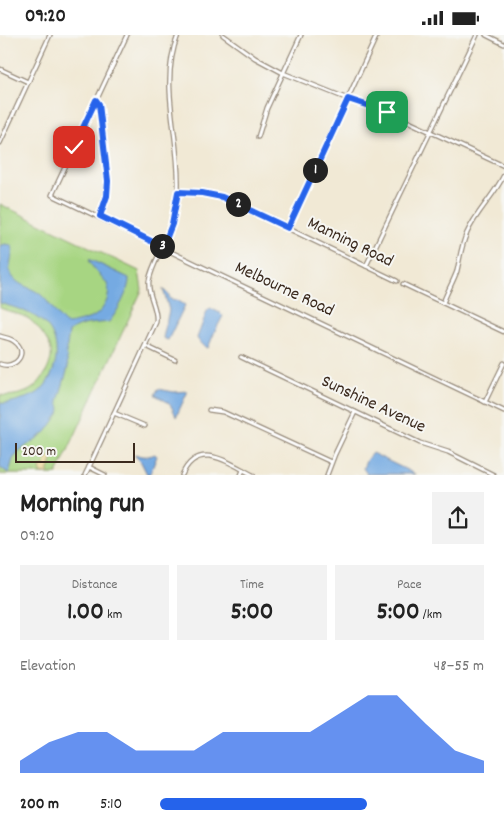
<!DOCTYPE html>
<meta charset="utf-8">
<style>
:root{--surface:#fff;--page:#f2f2f2;--text:#222;--muted:#767676;--accent:#2563eb}
body{margin:0;font-family:Dekko,sans-serif;background:var(--page);color:var(--text);height:100vh;display:flex;flex-direction:column;font-size:19px;white-space:nowrap}
*{box-sizing:border-box;margin:0}
p{font-size:16px;color:var(--muted)}
.icon{flex:none;width:28px;height:28px;fill:none;stroke:currentColor;stroke-width:2;stroke-linecap:round;stroke-linejoin:round}
.map{position:relative;height:440px;overflow:hidden}
.side{display:flex;flex-direction:column;background:var(--surface);flex:1}
.side>*{flex:none}
.scale{position:absolute;left:15px;bottom:12px;width:120px;box-sizing:border-box;padding-left:5px;border:2px solid #3b2a1e;border-top:0;font-size:14px;line-height:18px;white-space:nowrap;color:#3b2a1e;-webkit-text-stroke:4px #f6f6f2;paint-order:stroke}
.pin{position:absolute;display:grid;place-items:center;width:42px;height:42px;color:#fff;margin:-21px;border-radius:10px;box-shadow:0 2px 8px #0006}
.km{position:absolute;width:25px;height:25px;margin:-12px;border-radius:50%;background:#222;color:#fff;font-size:14px;line-height:25px;text-align:center}
.round{display:grid;place-items:center;flex:none;width:52px;height:52px;border-radius:0px;background:var(--page)}
.head{display:flex;align-items:center;justify-content:space-between;height:85px;padding:0 20px}
h1{font-size:28px;font-weight:700;line-height:38px}
.stats{display:grid;grid-template-columns:repeat(3,1fr);gap:8px;height:85px;padding:5px 20px}
.stats div{display:grid;align-content:center;border-radius:0px;background:var(--page);text-align:center}
.stats b{font-size:25px;font-weight:700}
.stats small{font-size:14px;font-weight:400}
.stats p{font-size:14px}
.chart{height:140px;padding:10px 20px}
.chart p{display:flex;justify-content:space-between}
.chart svg{width:100%;height:90px;margin-top:5px;fill:var(--accent);opacity:.7}
ul{padding:0 20px;list-style:none;font-size:16px}
li{display:grid;grid-template-columns:80px 60px 1fr;align-items:center;height:38px}
li i{height:12px;border-radius:6px;background:var(--accent)}
.status{display:flex;justify-content:space-between;align-items:center;height:35px;padding:0 25px;background:var(--surface);direction:ltr}
.status svg{height:14px;fill:currentColor}
.map>svg:first-child{display:block}
.green{fill:#a7d582;stroke:#718050}
.sand{fill:#eeda9e;stroke:#94825e}
.water{fill:#75aae2;stroke:#586a80}
.lines{fill:none;stroke-linecap:round;stroke-linejoin:round}
.street-casing{stroke:#968a7a;stroke-width:5.5}
.street{stroke:#fff;stroke-width:3}
.route-casing{stroke:#fff;stroke-width:10}
.route{stroke:#2563eb;stroke-width:6}
.labels{text-anchor:middle;dominant-baseline:central;stroke-width:4;stroke-linejoin:round;paint-order:stroke}
.street-label{font-size:18px;fill:#3b2a1e;stroke:#f6f6f2}
</style>
<div class="status"><b>09:20</b><svg viewBox="0 0 49 12"><path d="M0 12V9h3v3zM5 12V6h3v6zM10 12V3h3v9zM15 12V0h3v12zM26 1h20v11H26zM47 4h2v5h-2z"/></svg></div>
<div class="map">
<svg width="504" height="440" viewBox="0 0 504 440">
<rect width="100%" height="100%" fill="#f6f6f2"/>
<filter id="ink" filterUnits="userSpaceOnUse"><feTurbulence type="fractalNoise" baseFrequency=".02" numOctaves="2"/><feDisplacementMap in="SourceGraphic" scale="10" xChannelSelector="R" yChannelSelector="G"/><feConvolveMatrix kernelMatrix="1 2 1 2 8 2 1 2 1" color-interpolation-filters="sRGB"/></filter>
<filter id="wash" filterUnits="userSpaceOnUse"><feTurbulence type="fractalNoise" baseFrequency=".0096" numOctaves="4" result="noise"/><feDisplacementMap in="SourceGraphic" scale="20" xChannelSelector="R" yChannelSelector="G"/><feGaussianBlur stdDeviation="1.12" result="paint"/><feColorMatrix in="noise" values="0 0 0 0 0 0 0 0 0 0 0 0 0 0 0 0 0 1.4 0 .05"/><feComposite in="paint" operator="in"/></filter>
<g filter="url(#wash)">
<rect width="100%" height="100%" fill="#f1e9d5"/>
<path class="green" d="M0,169L139,236L142,255L57,439H0V360C10,362 25,359 33,353C43,345 53,328 51,315C50,307 36,289 29,284C21,279 9,277 0,273Z"/>
<path class="sand" d="M50,421H53C53,423 49,434 48,438L43,439L41,437L40,433L43,431L45,432L46,423Z"/>
<g class="water">
<path d="M5,209L11,210L13,215L9,235C16,252 28,250 40,259C50,267 56,281 66,289C71,289 92,284 96,280C104,274 112,260 107,249C102,240 91,234 89,224L129,243C130,254 117,278 109,287C96,289 81,287 69,297L66,317L68,333L58,366L60,374L59,379L46,397L19,416L13,424L9,438L0,433V368C6,369 13,367 19,365C26,363 34,361 40,356C58,339 63,307 45,289C32,277 16,273 0,268V211Z"/>
<polygon points="163,254 169,260 170,264 177,265 185,270 168,305 163,303 169,275"/>
<polygon points="210,273 220,278 223,281 215,296 208,313 201,309 197,303 207,276"/>
<path d="M158,354L174,357L188,356L176,382C172,369 167,366 155,360Z"/>
<polygon points="372,418 415,439 367,439 363,433 367,424"/>
<path d="M136,419C143,422 148,422 155,419L157,421L150,439H147L141,427L134,420Z"/>
</g>
</g>
<g filter="url(#ink)">
<g class="lines">
<defs>
<g id="street">
<polyline points="127,0 52,160 504,376"/>
<polyline points="223,0 255,23 283,38 348,64 392,79 504,131"/>
<polyline points="486,0 504,9"/>
<polyline points="0,34 28,47"/>
<polyline points="97,65 99,69 108,146 107,161 99,181"/>
<polyline points="258,102 267,73 301,0"/>
<polyline points="0,108 50,0"/>
<polyline points="178,157 202,158 225,163 397,246"/>
<polyline points="288,193 377,0"/>
<polyline points="366,231 477,0"/>
<polyline points="403,249 504,297"/>
<path d="M443,268C447,257 453,247 457,236C460,223 461,211 467,198C476,177 494,161 504,140"/>
<path d="M0,301C5,303 11,303 15,307C29,317 16,335 0,329"/>
<polyline points="146,311 175,325"/>
<polyline points="241,322 420,408 448,417 494,440"/>
<polyline points="485,367 504,328"/>
<polyline points="209,375 223,377 331,427"/>
<polyline points="114,378 145,391"/>
<path d="M89,432L156,287C158,272 147,261 149,246C151,234 158,222 163,211C171,193 177,175 178,156C181,103 158,51 178,0"/>
<polyline points="85,440 89,432 105,440"/>
<path d="M182,440C198,404 229,428 253,440"/>
<polyline points="241,440 243,435"/>
<polyline points="327,440 335,419 355,377"/>
</g>
</defs>
<use href="#street" class="street-casing"/>
<use href="#street" class="street"/>
</g>
</g>
<g class="lines" filter="url(#ink)">
<defs>
<polyline id="route" points="74,112 96,65 99,69 108,146 107,161 100,181 163,212 172,189 178,157 202,158 222,162 288,193 348,64 387,77"/>
</defs>
<use href="#route" class="route-casing"/>
<use href="#route" class="route"/>
</g>
<g class="labels">
<g class="street-label">
<text transform="translate(350 208) rotate(26)">Manning Road</text>
<text transform="translate(284 255) rotate(25)">Melbourne Road</text>
<text transform="translate(373 370) rotate(25)">Sunshine Avenue</text>
</g>
</g>
</svg>
<div class="scale">200 m</div>
<div class="pin" style="left:387px;top:77px;background:#1e9e55"><svg class="icon" aria-label="arrive" viewBox="0 0 24 24"><path d="M6 21V4h12l-3 4 3 4H6"/></svg></div>
<div class="pin" style="left:74px;top:112px;background:#d93025"><svg class="icon" aria-label="check" viewBox="0 0 24 24"><path d="M5 12l5 5 9-10"/></svg></div>
<b class="km" style="left:315px;top:135px">1</b>
<b class="km" style="left:238px;top:169px">2</b>
<b class="km" style="left:162px;top:211px">3</b>
</div>
<section class="side">
<div class="head"><div><h1>Morning run</h1><p>09:20</p></div><a class="round"><svg class="icon" aria-label="share" viewBox="0 0 24 24"><path d="M12 15V3M7 8l5-5 5 5M5 13v7h14v-7"/></svg></a></div>
<div class="stats">
<div><p>Distance</p><b>1.00<small> km</small></b></div>
<div><p>Time</p><b>5:00</b></div>
<div><p>Pace</p><b>5:00<small> /km</small></b></div>
</div>
<div class="chart"><p><span>Elevation</span>48–55 m</p>
<svg viewBox="0 0 160 44" preserveAspectRatio="none"><path d="M0 44V38L10 29L20 24L30 24L40 33L50 33L60 33L70 24L80 24L90 24L100 24L110 15L120 6L130 6L140 20L150 33L160 38V44z"/></svg>
</div>
<ul>
<li><b>200 m</b>5:10<i style="width:64%"></i></li>
</ul>
</section>
